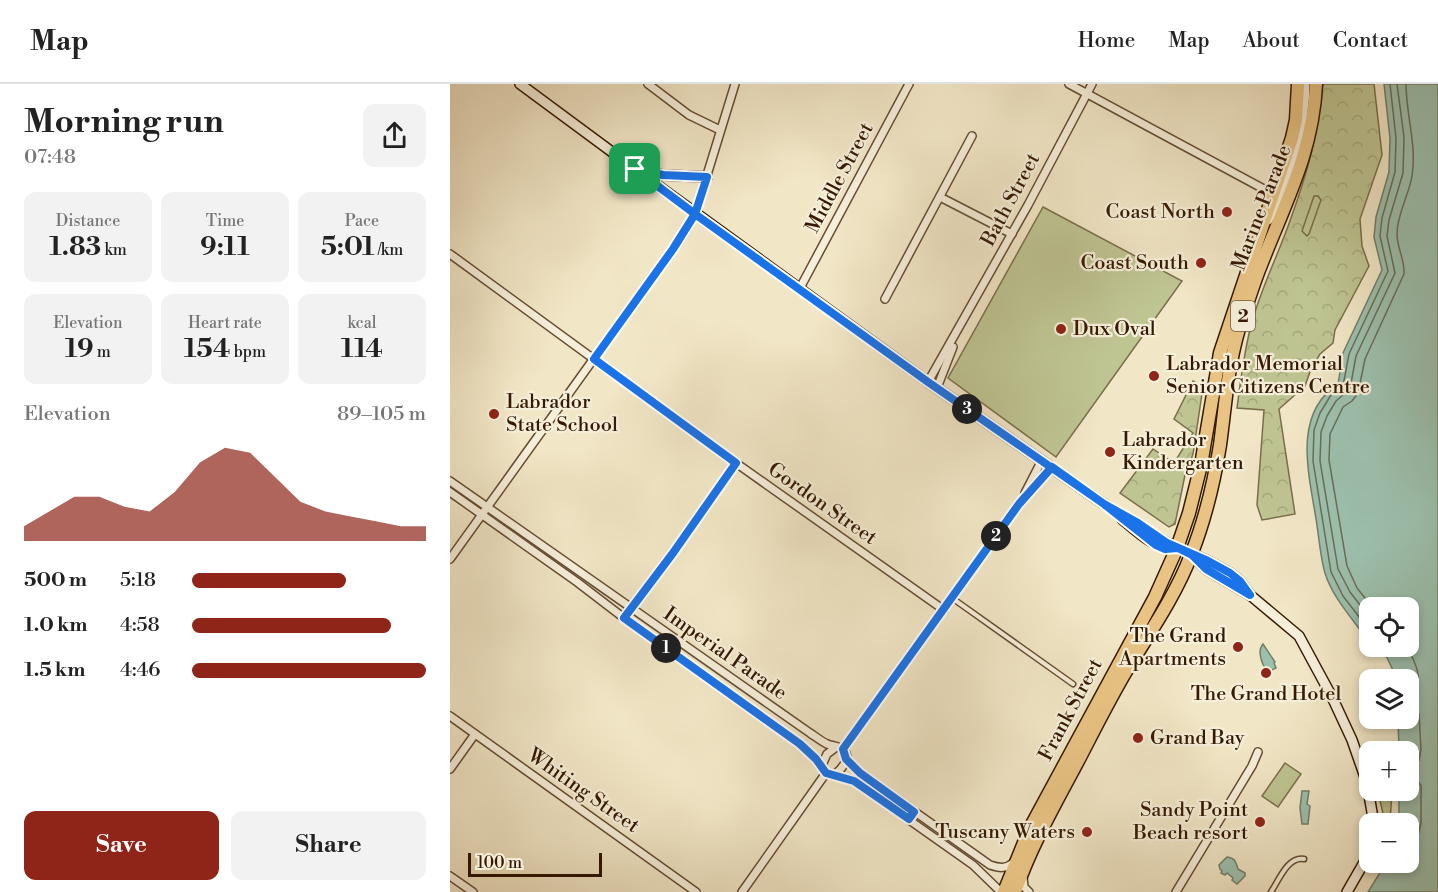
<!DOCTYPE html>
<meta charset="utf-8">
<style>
:root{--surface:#fff;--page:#f2f2f2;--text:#222;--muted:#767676;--line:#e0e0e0;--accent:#8f2418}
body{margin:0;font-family:"Libre Bodoni",serif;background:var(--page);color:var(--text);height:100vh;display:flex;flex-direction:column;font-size:22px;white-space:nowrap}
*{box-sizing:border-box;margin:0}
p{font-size:20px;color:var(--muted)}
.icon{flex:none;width:33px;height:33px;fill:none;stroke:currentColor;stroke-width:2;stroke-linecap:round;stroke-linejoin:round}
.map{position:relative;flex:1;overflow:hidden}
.sheet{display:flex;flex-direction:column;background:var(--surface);width:450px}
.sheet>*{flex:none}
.controls{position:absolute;left:909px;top:513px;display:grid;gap:12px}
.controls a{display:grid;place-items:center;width:60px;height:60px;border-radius:12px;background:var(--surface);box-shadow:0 3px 9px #0003;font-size:30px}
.scale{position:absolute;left:18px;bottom:15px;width:134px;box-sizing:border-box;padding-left:6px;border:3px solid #361902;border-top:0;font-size:16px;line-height:21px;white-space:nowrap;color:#361902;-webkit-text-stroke:4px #f6efda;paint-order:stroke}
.pin{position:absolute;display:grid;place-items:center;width:51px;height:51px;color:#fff;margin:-26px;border-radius:12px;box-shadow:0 3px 9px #0006}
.km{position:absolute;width:30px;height:30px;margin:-15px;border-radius:50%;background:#222;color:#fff;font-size:16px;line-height:30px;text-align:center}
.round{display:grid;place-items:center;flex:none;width:63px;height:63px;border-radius:12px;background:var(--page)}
.overview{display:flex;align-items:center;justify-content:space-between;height:102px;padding:0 24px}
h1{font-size:33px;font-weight:700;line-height:45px}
.stats{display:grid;grid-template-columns:repeat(3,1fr);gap:9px;height:102px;padding:6px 24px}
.stats div{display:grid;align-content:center;border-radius:12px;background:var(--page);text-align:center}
.stats b{font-size:26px;font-weight:700}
.stats small{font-size:16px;font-weight:400}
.stats p{font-size:16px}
.chart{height:168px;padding:12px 24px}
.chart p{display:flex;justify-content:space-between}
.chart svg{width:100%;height:108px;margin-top:6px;fill:var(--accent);opacity:.7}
.cta{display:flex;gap:12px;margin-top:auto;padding:12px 24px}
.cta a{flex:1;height:69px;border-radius:12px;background:var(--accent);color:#fff;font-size:24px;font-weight:700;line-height:69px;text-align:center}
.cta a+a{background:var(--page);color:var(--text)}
ul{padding:0 24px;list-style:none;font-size:20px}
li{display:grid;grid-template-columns:96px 72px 1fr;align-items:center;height:45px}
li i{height:15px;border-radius:8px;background:var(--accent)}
header{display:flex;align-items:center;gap:36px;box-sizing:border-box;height:84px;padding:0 30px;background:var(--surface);border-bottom:2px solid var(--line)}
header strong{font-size:28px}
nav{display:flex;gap:33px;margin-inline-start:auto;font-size:21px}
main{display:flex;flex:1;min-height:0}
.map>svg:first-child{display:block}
.forest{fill:url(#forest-crowns);stroke:#7a6e4a;stroke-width:1.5}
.pitch{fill:#bec492;stroke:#7a6e4a;stroke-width:1.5}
.water{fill:#9cc0ae;stroke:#737d69;stroke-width:1.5}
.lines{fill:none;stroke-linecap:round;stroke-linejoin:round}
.shore{stroke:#696c58;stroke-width:1.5}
.lane-casing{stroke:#654c33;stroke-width:7}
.street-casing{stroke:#654c33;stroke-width:10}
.secondary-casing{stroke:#361902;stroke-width:12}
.highway-casing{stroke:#361902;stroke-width:15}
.lane{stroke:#f6efda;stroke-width:4}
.street{stroke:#f6efda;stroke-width:7}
.secondary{stroke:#f6efda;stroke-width:9}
.highway{stroke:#e8c383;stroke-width:12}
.route-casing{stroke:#fff;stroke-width:12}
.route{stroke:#1a73e8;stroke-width:8}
.poi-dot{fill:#8f2418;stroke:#f6efda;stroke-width:2}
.labels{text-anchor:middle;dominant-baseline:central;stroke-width:4.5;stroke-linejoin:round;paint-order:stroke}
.shield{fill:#f6efda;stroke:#705943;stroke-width:1.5}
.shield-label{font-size:18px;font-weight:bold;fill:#361902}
.street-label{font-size:20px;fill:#361902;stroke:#f6efda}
.poi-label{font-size:20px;fill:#361902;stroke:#f6efda;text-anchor:end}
</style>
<header>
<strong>Map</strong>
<nav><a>Home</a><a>Map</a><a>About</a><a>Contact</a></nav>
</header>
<main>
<section class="sheet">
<div class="overview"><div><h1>Morning run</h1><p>07:48</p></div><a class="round"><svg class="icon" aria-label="share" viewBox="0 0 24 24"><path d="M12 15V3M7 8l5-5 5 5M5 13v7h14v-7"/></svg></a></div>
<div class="stats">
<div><p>Distance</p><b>1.83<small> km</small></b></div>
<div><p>Time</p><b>9:11</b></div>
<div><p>Pace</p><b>5:01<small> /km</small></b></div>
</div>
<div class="stats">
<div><p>Elevation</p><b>19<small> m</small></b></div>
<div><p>Heart rate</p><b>154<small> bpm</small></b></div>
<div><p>kcal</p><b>114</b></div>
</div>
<div class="chart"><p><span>Elevation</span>89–105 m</p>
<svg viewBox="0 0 160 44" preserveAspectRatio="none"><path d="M0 44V38L10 32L20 26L30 26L40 30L50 32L60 24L70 12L80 6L90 8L100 18L110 28L120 32L130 34L140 36L150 38L160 38V44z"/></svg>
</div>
<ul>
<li><b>500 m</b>5:18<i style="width:66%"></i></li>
<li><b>1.0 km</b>4:58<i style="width:85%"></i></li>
<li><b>1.5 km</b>4:46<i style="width:100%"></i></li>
</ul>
<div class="cta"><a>Save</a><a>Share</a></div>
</section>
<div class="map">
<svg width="988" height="808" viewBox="0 0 988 808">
<defs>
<pattern id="forest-crowns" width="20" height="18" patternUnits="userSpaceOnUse" patternTransform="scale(1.5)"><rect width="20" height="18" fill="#bec492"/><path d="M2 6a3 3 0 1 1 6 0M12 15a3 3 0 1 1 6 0" fill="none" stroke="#a4a87c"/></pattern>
</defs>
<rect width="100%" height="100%" fill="#f1e6c6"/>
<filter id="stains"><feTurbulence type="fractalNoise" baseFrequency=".00333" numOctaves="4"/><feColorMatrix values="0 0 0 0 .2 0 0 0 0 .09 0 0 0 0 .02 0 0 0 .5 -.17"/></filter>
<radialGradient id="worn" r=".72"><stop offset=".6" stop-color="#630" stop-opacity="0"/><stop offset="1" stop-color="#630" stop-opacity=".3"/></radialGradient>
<g class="forest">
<path d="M873,0H924L932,71L910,135L912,162L919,182L885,246L883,259L870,270L861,285L855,302L829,325L845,430L812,436L807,421L814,326L787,324C791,295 794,266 802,238C812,202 829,169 841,134C858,87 868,50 873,0Z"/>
<polygon points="743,297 753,303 743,370 735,391 725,440 719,443 670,409 703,365 724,379 743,349 724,335"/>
<polygon points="928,707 942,707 940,739 935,739"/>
</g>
<g class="pitch">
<polygon points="864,112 868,112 871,116 859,150 857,152 852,147"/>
<polygon points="593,123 732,197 606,373 498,294"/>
<polygon points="835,679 851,690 828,723 812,712"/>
</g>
<g class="water">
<path d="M934,0H988V808H918L936,779L958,778V740L949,739V707L958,706V668L949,667L948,635L958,634V596L947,595L934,567L923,563L958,562V524H920L919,558C904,536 883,515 875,489C870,472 869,452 866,435C859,390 842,330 888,300L893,269L932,186L924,153L926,133L939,88L940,54Z"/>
<path d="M813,560L825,578L824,579L826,584L820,587L819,585L816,586C812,579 807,567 813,560Z"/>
<polygon points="852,707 859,707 857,720 860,722 858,740 852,740 850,724"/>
<path d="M777,773C786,774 786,779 788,785L795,789V792L787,800L782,796L783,794L777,789L775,791L771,789L772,787L770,785L769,781Z"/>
</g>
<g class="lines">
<g class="shore">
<path d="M923,524L907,504L897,482L879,376L880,350L893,323L902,317L908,309L915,275L954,190C955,176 947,164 947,150C947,130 959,111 962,92C967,61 956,31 956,0"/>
<polyline points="920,534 900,508 888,485 870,377 871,348 877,332 886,317 900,305 906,272 945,189 937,152 939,136 953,89 954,53 947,0"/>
<polyline points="920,547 893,512 881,488 863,377 864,346 870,329 881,311 893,302 899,270 938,187 930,152 932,134 945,88 946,54 940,0"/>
<path d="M957,562C967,584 975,593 960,615L969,630L971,665L969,676L961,687L971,702V739L968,751L958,759"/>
</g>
<defs>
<g id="lane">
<polyline points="502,514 623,600"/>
<path d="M821,808C829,796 838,772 854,775"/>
</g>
<g id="street">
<polyline points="198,0 239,31 270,46"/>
<polyline points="619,0 823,110"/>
<polyline points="490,113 562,150"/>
<polyline points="0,170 286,379 494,526"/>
<polyline points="350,204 459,0"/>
<polyline points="435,215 522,52"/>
<polyline points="478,298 578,121 642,0"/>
<polyline points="487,304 503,263"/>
<path d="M0,397L360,649C366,653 371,657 377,660C382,662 388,662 392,665C403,672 392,685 385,690"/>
<polyline points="0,408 127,498 174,534 350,660 366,675 376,689"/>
<polyline points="575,409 592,376"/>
<polyline points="0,475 234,149 245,130 285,0"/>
<polyline points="174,534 223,469 286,379"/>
<polyline points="0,632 246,808"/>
<polyline points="393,665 569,420 602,383"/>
<path d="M396,675L410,689L540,781C549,784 556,785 563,779"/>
<polyline points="372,681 377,670 385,664"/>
<polyline points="0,685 25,650"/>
<polyline points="383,690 404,697 523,781 551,808"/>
<polyline points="0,792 23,808"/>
<polyline points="573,793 574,803 579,808"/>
<polyline points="292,808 376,689"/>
<polyline points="726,808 802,682 808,668"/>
</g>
<g id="secondary">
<polyline points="70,0 185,85 213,91 257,93"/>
<polyline points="185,85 478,298 654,420 717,459 758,477 780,489 790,497 800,511"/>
<path d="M818,136C840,102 855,40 855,0"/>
<path d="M672,435C689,449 704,465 727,464"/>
<polyline points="745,474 756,485 800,511 849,552 882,613 902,656 917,699 924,740"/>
<polyline points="897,808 920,768"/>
</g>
<g id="highway">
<polyline points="554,808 580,744 705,513 727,464 739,429 751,381 770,269 842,54 846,36 848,0"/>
<path d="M565,808C581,762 605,720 628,677C643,648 658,618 675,589C698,551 725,513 741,471C755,436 764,398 770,361C776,317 778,275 793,232C799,215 804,198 811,181C835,119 863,68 866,0"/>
</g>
</defs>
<use href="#lane" class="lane-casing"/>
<use href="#street" class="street-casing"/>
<use href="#secondary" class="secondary-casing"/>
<use href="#highway" class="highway-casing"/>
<use href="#lane" class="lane"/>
<use href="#street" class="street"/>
<use href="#secondary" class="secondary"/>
<use href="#highway" class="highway"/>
</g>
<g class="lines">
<defs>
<polyline id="route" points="185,85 245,130 223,165 144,275 286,379 223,469 174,534 350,660 366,675 376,689 404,697 459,735 464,728 410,689 396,675 393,665 569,420 602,383 654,420 688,439 717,459 758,477 780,489 790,497 800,511 756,485 742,471 728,464 715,465 706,461 654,420 478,298 245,130 257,93 213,91 185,85"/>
</defs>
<use href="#route" class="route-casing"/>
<use href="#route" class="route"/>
</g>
<g class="poi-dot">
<circle cx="777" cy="128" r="6"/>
<circle cx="751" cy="179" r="6"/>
<circle cx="611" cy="245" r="6"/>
<circle cx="704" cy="292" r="6"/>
<circle cx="44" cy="330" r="6"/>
<circle cx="660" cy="368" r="6"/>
<circle cx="788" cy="563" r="6"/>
<circle cx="816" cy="589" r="6"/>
<circle cx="688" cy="654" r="6"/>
<circle cx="810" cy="738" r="6"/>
<circle cx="637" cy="748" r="6"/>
</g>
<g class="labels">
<rect class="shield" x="781" y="217" width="24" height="30" rx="4.5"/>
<g class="shield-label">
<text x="793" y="232">2</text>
</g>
<g class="street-label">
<text transform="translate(390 94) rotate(-62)">Middle Street</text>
<text transform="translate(561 116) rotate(-62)">Bath Street</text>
<text transform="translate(812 124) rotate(-69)">Marine Parade</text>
<text transform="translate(372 420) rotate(35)">Gordon Street</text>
<text transform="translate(275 570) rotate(35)">Imperial Parade</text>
<text transform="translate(621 626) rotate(-62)">Frank Street</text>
<text transform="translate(133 707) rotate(35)">Whiting Street</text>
</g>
<g class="poi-label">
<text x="765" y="128">Coast North</text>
<text x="739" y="179">Coast South</text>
<text x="623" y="245" text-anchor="start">Dux Oval</text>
<text x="716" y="280" text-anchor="start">Labrador Memorial<tspan x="716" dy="23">Senior Citizens Centre</tspan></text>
<text x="56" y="318" text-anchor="start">Labrador<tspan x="56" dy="23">State School</tspan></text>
<text x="672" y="356" text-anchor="start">Labrador<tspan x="672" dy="23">Kindergarten</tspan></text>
<text x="776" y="552">The Grand<tspan x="776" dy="23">Apartments</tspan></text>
<text x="816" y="610" text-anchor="middle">The Grand Hotel</text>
<text x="700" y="654" text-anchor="start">Grand Bay</text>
<text x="798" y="726">Sandy Point<tspan x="798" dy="23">Beach resort</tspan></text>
<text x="625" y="748">Tuscany Waters</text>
</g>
</g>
<rect width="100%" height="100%" filter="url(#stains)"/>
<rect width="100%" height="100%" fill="url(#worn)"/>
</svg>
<div class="controls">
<a><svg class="icon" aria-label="locate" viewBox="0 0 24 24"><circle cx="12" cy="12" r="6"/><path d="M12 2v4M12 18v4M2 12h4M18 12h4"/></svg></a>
<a><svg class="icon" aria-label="layers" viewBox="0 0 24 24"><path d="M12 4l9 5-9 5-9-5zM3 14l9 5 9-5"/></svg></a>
<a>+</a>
<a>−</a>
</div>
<div class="scale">100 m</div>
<div class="pin" style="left:185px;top:85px;background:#1e9e55"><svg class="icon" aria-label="arrive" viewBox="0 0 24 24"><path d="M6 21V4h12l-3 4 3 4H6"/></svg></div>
<b class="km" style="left:216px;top:564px">1</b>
<b class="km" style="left:546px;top:452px">2</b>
<b class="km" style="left:517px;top:325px">3</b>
</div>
</main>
